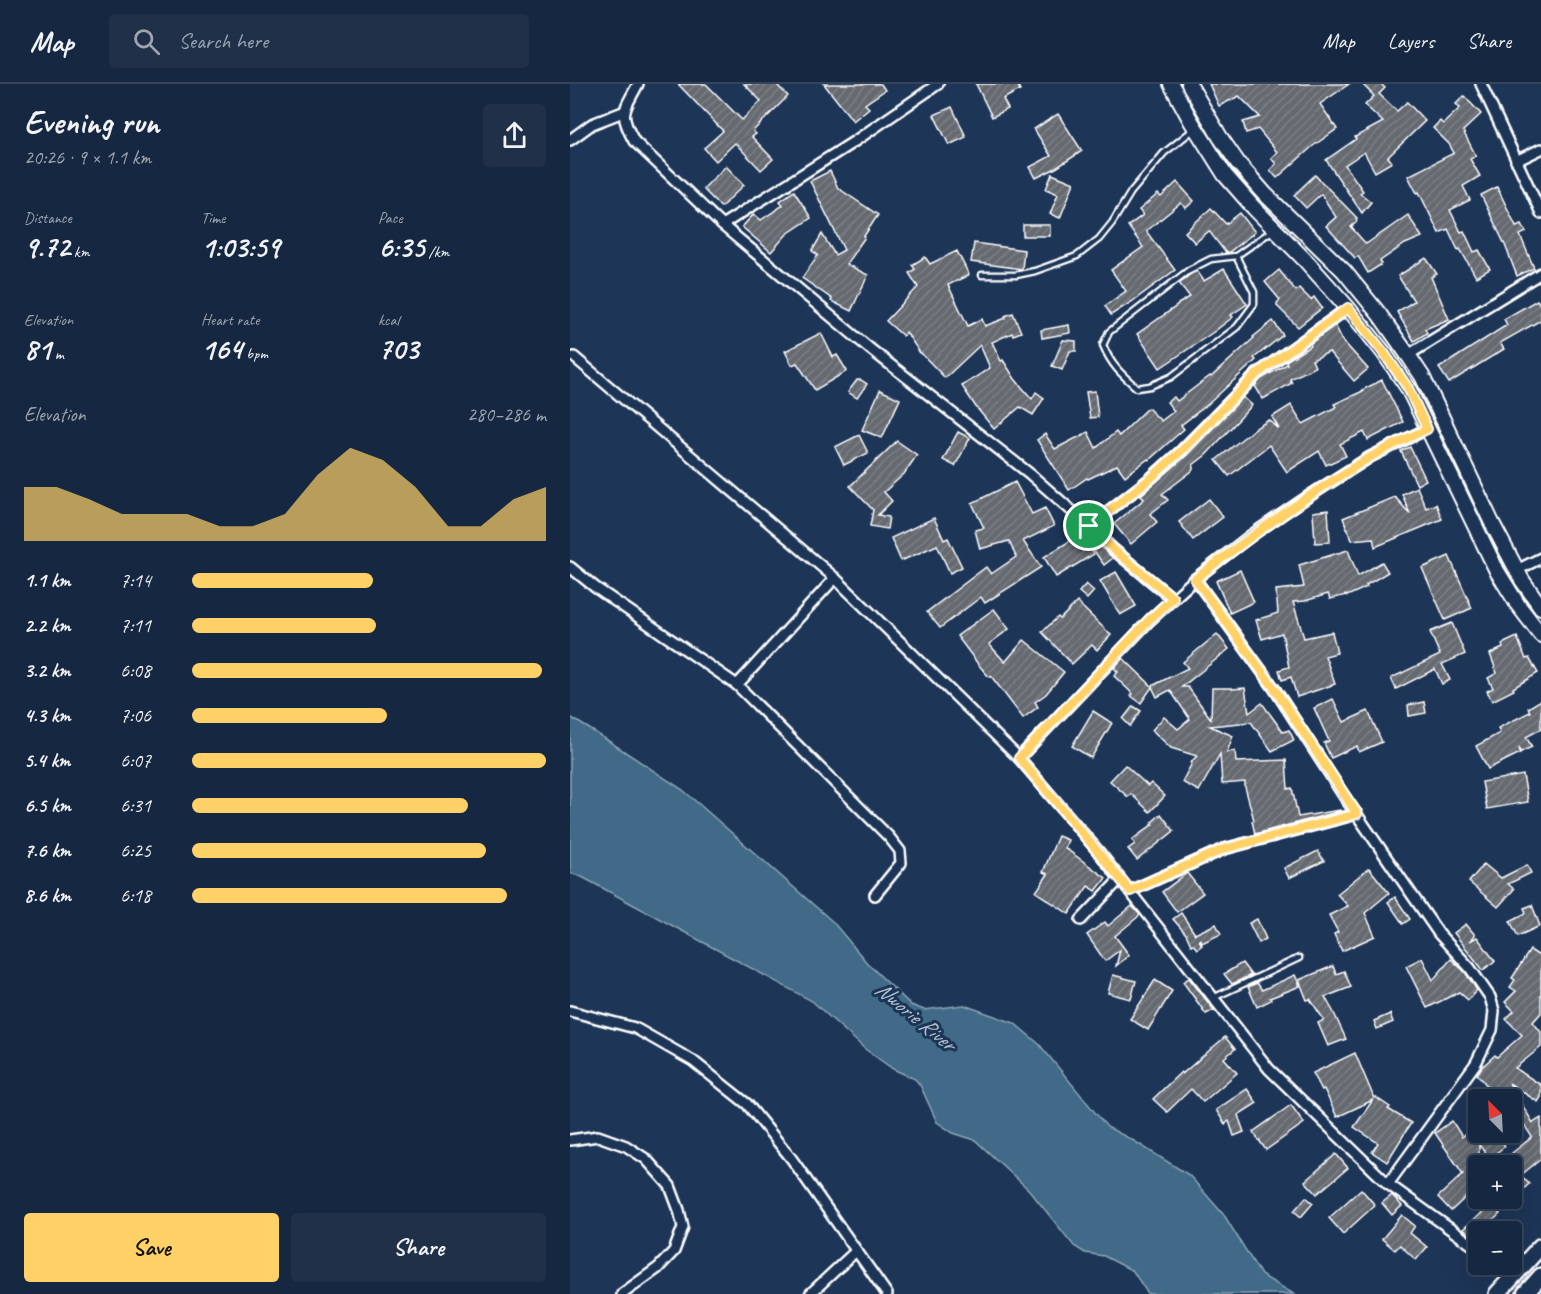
<!DOCTYPE html>
<meta charset="utf-8">
<style>
:root{--surface:#162841;--page:#1f3048;--text:#f1f3f6;--muted:#9ea6b1;--line:#35445a;--accent:#ffd166}
body{margin:0;font-family:Caveat,sans-serif;background:var(--page);color:var(--text);height:100vh;display:flex;flex-direction:column;font-size:22px;white-space:nowrap}
*{box-sizing:border-box;margin:0}
p{font-size:20px;color:var(--muted)}
.icon{flex:none;width:33px;height:33px;fill:none;stroke:currentColor;stroke-width:2;stroke-linecap:round;stroke-linejoin:round}
.map{position:relative;flex:1;overflow:hidden}
.panel{display:flex;flex-direction:column;background:var(--surface);width:570px}
.panel>*{flex:none}
.needle{width:39px;rotate:336deg}
.buttons{position:absolute;left:898px;top:1005px;display:grid;gap:12px}
.buttons a{display:grid;place-items:center;width:54px;height:54px;border-radius:6px;background:var(--surface);box-shadow:0 6px 24px #0002,0 0 0 2px var(--line);font-size:30px}
.pin{position:absolute;display:grid;place-items:center;width:51px;height:51px;color:#fff;margin:-26px;border:3px solid #fff;border-radius:50%;box-shadow:0 2px 6px #0007}
.round{display:grid;place-items:center;flex:none;width:63px;height:63px;border-radius:6px;background:var(--page)}
.overview{display:flex;align-items:center;justify-content:space-between;height:102px;padding:0 24px}
h1{font-size:33px;font-weight:700;line-height:45px}
.stats{display:grid;grid-template-columns:repeat(3,1fr);gap:9px;height:102px;padding:6px 24px}
.stats div{display:grid;align-content:center}
.stats b{font-size:30px;font-weight:700}
.stats small{font-size:16px;font-weight:400}
.stats p{font-size:16px}
.chart{height:168px;padding:12px 24px}
.chart p{display:flex;justify-content:space-between}
.chart svg{width:100%;height:108px;margin-top:6px;fill:var(--accent);opacity:.7}
.action{display:flex;gap:12px;margin-top:auto;padding:12px 24px}
.action a{flex:1;height:69px;border-radius:6px;background:var(--accent);color:#111;font-size:24px;font-weight:700;line-height:69px;text-align:center}
.action a+a{background:var(--page);color:var(--text)}
ul{padding:0 24px;list-style:none;font-size:20px}
li{display:grid;grid-template-columns:96px 72px 1fr;align-items:center;height:45px}
li i{height:15px;border-radius:8px;background:var(--accent)}
header{display:flex;align-items:center;gap:36px;box-sizing:border-box;height:84px;padding:0 30px;background:var(--surface);border-bottom:2px solid var(--line)}
header strong{font-size:28px}
nav{display:flex;gap:33px;margin-inline-start:auto;font-size:21px}
.search{width:420px;height:54px;background:var(--page);display:flex;align-items:center;gap:15px;box-sizing:border-box;padding:0 21px;border-radius:6px;color:var(--muted);font-size:22px}
main{display:flex;flex:1;min-height:0}
.map>svg:first-child{display:block}
.water{fill:#406a87;stroke:#8ca6b7;stroke-width:1.5}
.building{fill:url(#building-hatch);stroke:#fff;stroke-width:1.5}
.lines{fill:none;stroke-linecap:round;stroke-linejoin:round}
.lane-casing{stroke:#fff;stroke-width:9}
.street-casing{stroke:#fff;stroke-width:14}
.secondary-casing{stroke:#fff;stroke-width:18}
.primary-casing{stroke:#fff;stroke-width:20}
.lane{stroke:#1d3557;stroke-width:4.5}
.street{stroke:#1d3557;stroke-width:9}
.secondary{stroke:#1d3557;stroke-width:14}
.primary{stroke:#1d3557;stroke-width:15}
.route-casing{stroke:#fff;stroke-width:12}
.route{stroke:#ffd166;stroke-width:8}
.labels{text-anchor:middle;dominant-baseline:central;stroke-width:6;stroke-linejoin:round;paint-order:stroke}
.water-label{font-size:22px;font-style:italic;fill:#b3c3cf;stroke:#1d3557}
</style>
<header>
<strong>Map</strong>
<div class="search"><svg class="icon" aria-label="search" viewBox="0 0 24 24"><circle cx="10" cy="10" r="6"/><path d="M15 15l6 6"/></svg>Search here</div>
<nav><a>Map</a><a>Layers</a><a>Share</a></nav>
</header>
<main>
<section class="panel">
<div class="overview"><div><h1>Evening run</h1><p>20:26 · 9 × 1.1 km</p></div><a class="round"><svg class="icon" aria-label="share" viewBox="0 0 24 24"><path d="M12 15V3M7 8l5-5 5 5M5 13v7h14v-7"/></svg></a></div>
<div class="stats">
<div><p>Distance</p><b>9.72<small> km</small></b></div>
<div><p>Time</p><b>1:03:59</b></div>
<div><p>Pace</p><b>6:35<small> /km</small></b></div>
</div>
<div class="stats">
<div><p>Elevation</p><b>81<small> m</small></b></div>
<div><p>Heart rate</p><b>164<small> bpm</small></b></div>
<div><p>kcal</p><b>703</b></div>
</div>
<div class="chart"><p><span>Elevation</span>280–286 m</p>
<svg viewBox="0 0 160 44" preserveAspectRatio="none"><path d="M0 44V22L10 22L20 27L30 33L40 33L50 33L60 38L70 38L80 33L90 17L100 6L110 11L120 22L130 38L140 38L150 27L160 22V44z"/></svg>
</div>
<ul>
<li><b>1.1 km</b>7:14<i style="width:51%"></i></li>
<li><b>2.2 km</b>7:11<i style="width:52%"></i></li>
<li><b>3.2 km</b>6:08<i style="width:99%"></i></li>
<li><b>4.3 km</b>7:06<i style="width:55%"></i></li>
<li><b>5.4 km</b>6:07<i style="width:100%"></i></li>
<li><b>6.5 km</b>6:31<i style="width:78%"></i></li>
<li><b>7.6 km</b>6:25<i style="width:83%"></i></li>
<li><b>8.6 km</b>6:18<i style="width:89%"></i></li>
</ul>
<div class="action"><a>Save</a><a>Share</a></div>
</section>
<div class="map">
<svg width="971" height="1210" viewBox="0 0 971 1210">
<defs>
<pattern id="building-hatch" width="6" height="6" patternUnits="userSpaceOnUse" patternTransform="scale(1.5)"><rect width="6" height="6" fill="#65696f"/><path d="M-1 1l2-2M0 6l6-6M5 7l2-2" fill="none" stroke="#7c8085"/></pattern>
</defs>
<rect width="100%" height="100%" fill="#1d3557"/>
<filter id="ink" filterUnits="userSpaceOnUse"><feTurbulence type="fractalNoise" baseFrequency=".0167" numOctaves="2"/><feDisplacementMap in="SourceGraphic" scale="12" xChannelSelector="R" yChannelSelector="G"/><feConvolveMatrix kernelMatrix="1 2 1 2 8 2 1 2 1" color-interpolation-filters="sRGB"/></filter>
<g filter="url(#ink)">
<polygon class="water" points="0,633 34,654 113,706 263,838 298,880 341,921 354,926 394,921 444,939 469,960 537,1043 564,1057 619,1091 654,1131 691,1191 724,1210 578,1210 563,1187 534,1172 515,1169 504,1162 459,1106 405,1056 383,1049 367,1038 350,1001 345,995 323,985 295,965 242,917 12,793 0,789"/>
<g class="building">
<polygon points="108,0 136,0 172,36 191,17 174,0 206,0 218,12 183,47 186,50 182,53 203,75 191,86 165,59 146,77 134,64 153,47"/>
<polygon points="254,0 311,0 315,6 295,20 299,24 283,37"/>
<polygon points="406,0 447,0 450,6 433,15 438,25 422,33"/>
<polygon points="639,0 779,0 750,20 767,45 743,62 707,94 700,86 706,80 701,74 707,68 688,45 676,49 673,38 690,33 669,12 649,22"/>
<polygon points="792,0 811,0 815,4 809,10 827,27 837,18 855,37 818,73 822,78 805,88 794,68 775,81 793,107 790,109 801,118 792,129 756,76 786,55 785,53 813,38 795,21 804,12"/>
<polygon points="894,12 911,30 893,47 906,72 900,75 910,92 893,102 900,116 880,126 891,148 894,147 904,168 909,166 920,185 906,193 890,165 888,166 878,145 869,149 849,108 847,109 838,92 884,69 879,60 863,44 870,37 873,40 890,24 886,20"/>
<polygon points="382,23 396,53 379,61 364,31"/>
<polygon points="488,30 512,67 486,84 466,94 460,83 481,72 464,45"/>
<polygon points="156,82 174,101 151,123 133,105"/>
<polygon points="260,87 268,104 308,131 294,152 295,153 276,180 298,191 281,227 261,217 262,215 232,194 248,171 242,167 252,150 265,171 274,166 240,97"/>
<polygon points="482,90 504,99 490,134 480,130 488,110 476,105"/>
<polygon points="745,91 787,134 786,135 787,137 781,143 796,160 838,131 852,153 835,160 810,177 812,180 798,189 788,172 785,174 756,142 766,133 751,110 736,124 724,111"/>
<polygon points="607,98 624,117 616,124 611,119 576,147 605,186 563,217 541,231 535,222 556,207 541,186 573,163 558,142 573,131 569,126 588,110 591,113"/>
<polygon points="927,103 946,142 952,140 956,148 950,151 964,184 947,192 935,161 911,111"/>
<polygon points="224,107 241,134 217,150 201,168 172,143 184,130 191,136 213,121 210,117"/>
<polygon points="641,124 656,140 670,129 685,148 659,168 656,169 639,147 625,159 615,148"/>
<rect x="453" y="141" width="27" height="11"/>
<polygon points="404,159 454,166 452,185 401,178"/>
<polygon points="387,167 399,191 378,201 398,242 412,235 415,242 436,234 435,232 443,229 451,248 443,251 442,249 422,258 431,277 433,276 445,295 462,315 466,308 474,314 463,331 450,323 424,345 406,323 392,302 420,284 410,261 375,294 351,269 350,269 336,248 333,252 316,237 348,203 339,189 345,185 342,181 355,173 360,180"/>
<polygon points="856,174 867,190 861,193 879,235 855,245 857,249 844,257 827,228 844,217 828,192"/>
<polygon points="654,185 677,220 661,231 663,233 645,247 590,284 567,250 608,221 608,220 620,213 609,199 621,190 627,187 634,197"/>
<polygon points="709,186 726,207 729,204 741,216 744,213 752,224 728,243 707,222 707,219 710,216 695,198"/>
<polygon points="967,216 971,222 971,236 930,259 934,265 879,299 869,284 937,241 934,235"/>
<polygon points="703,237 713,251 684,274 686,276 637,321 611,341 614,345 579,376 578,375 555,392 547,381 518,395 517,394 499,406 467,356 475,350 485,365 518,348 526,364 546,348 549,352 578,324 591,337 604,327 597,318 604,313 607,317 640,292 641,293 684,254 683,253"/>
<polygon points="499,241 500,249 472,254 471,246"/>
<polygon points="765,241 773,257 798,285 784,297 759,268 742,276 745,283 720,295 722,299 693,315 685,302 691,295 717,280 716,277 727,270 741,262 740,260"/>
<polygon points="251,249 263,273 267,271 277,287 245,306 227,279 222,281 215,267"/>
<polygon points="493,256 506,257 506,267 500,267 492,286 482,282"/>
<polygon points="287,296 291,296 297,300 287,314 278,308"/>
<polygon points="812,296 833,338 798,356 794,348 770,360 776,372 756,381 749,367 717,388 699,361 659,392 646,376 684,345 699,336 709,345 702,333 721,321 733,340 766,323 764,320 793,307 792,306"/>
<polygon points="310,306 330,315 312,354 292,346"/>
<polygon points="525,307 528,333 520,334 516,308"/>
<polygon points="673,313 682,321 636,371 623,381 624,383 622,387 592,410 598,416 580,430 587,438 561,460 544,440 574,415 571,411 616,372"/>
<polygon points="388,348 400,354 385,382 373,376"/>
<polygon points="289,351 298,369 274,381 265,363"/>
<polygon points="327,357 347,371 334,390 314,408 322,417 308,431 319,433 317,445 300,442 303,426 280,402"/>
<polygon points="840,363 856,396 847,401 831,367"/>
<polygon points="445,398 462,430 475,424 484,442 453,457 471,483 415,519 411,513 370,544 357,528 416,483 421,490 446,473 439,457 410,465 405,446 414,444 402,419"/>
<polygon points="847,403 856,424 866,420 872,435 805,463 803,454 782,456 773,434 825,413 840,430 832,410"/>
<polygon points="639,415 653,433 623,456 609,438"/>
<polygon points="758,426 760,458 745,459 743,428"/>
<polygon points="364,434 374,456 378,454 392,483 380,489 367,461 331,477 321,454"/>
<polygon points="511,450 524,470 486,493 474,473"/>
<polygon points="531,463 543,474 534,481 524,467"/>
<polygon points="778,466 788,492 812,478 818,488 796,501 797,503 777,512 776,511 760,515 758,510 735,517 723,518 734,554 762,548 767,569 755,572 765,600 727,613 721,593 712,596 709,586 719,583 712,549 692,555 686,536 708,529 706,506 734,503 729,481"/>
<polygon points="879,472 902,524 875,536 852,484"/>
<polygon points="670,486 684,518 660,529 646,497"/>
<polygon points="546,488 566,522 550,531 530,497"/>
<polygon points="516,500 524,507 517,515 509,508"/>
<polygon points="507,518 541,551 527,566 522,561 502,580 472,548 488,533 490,535"/>
<polygon points="424,525 439,545 419,560 435,578 454,556 494,588 476,610 465,618 468,623 453,634 421,592 419,593 408,580 387,552"/>
<polygon points="882,539 895,570 872,580 880,596 872,600 865,585 826,605 821,594 870,571 860,548"/>
<polygon points="647,550 659,565 612,603 618,603 641,635 642,604 662,604 662,605 675,604 679,629 692,619 713,648 719,646 724,656 702,667 681,638 640,642 663,652 657,668 665,667 666,678 716,676 718,705 722,704 728,733 770,726 771,727 685,750 682,737 684,736 675,703 675,698 652,700 650,670 629,707 612,698 622,679 621,678 627,672 601,664 582,646 594,633 608,645 620,635 600,606 587,613 582,603 571,619 561,612 563,610 544,592 548,588 544,584 553,574 582,602 618,584 613,578"/>
<polygon points="947,553 956,575 959,574 968,589 943,604 944,606 922,617 917,607 923,604 918,594 927,589 920,570 933,564 932,560"/>
<polygon points="763,615 774,638 798,627 812,658 789,668 787,662 761,674 754,659 759,657 744,624"/>
<polygon points="971,616 971,645 956,653 962,663 951,668 949,663 950,669 918,685 906,662 930,649 928,644 960,628 958,624"/>
<polygon points="854,618 856,629 839,632 838,621"/>
<polygon points="563,622 571,627 560,642 553,635"/>
<polygon points="523,627 542,639 521,674 502,662"/>
<polygon points="555,681 578,702 581,699 595,712 580,728 561,710 558,713 540,697"/>
<polygon points="953,691 958,718 917,725 912,698"/>
<polygon points="591,730 604,747 567,776 558,765 565,760 562,756 583,740 582,738"/>
<polygon points="488,752 498,756 495,764 536,794 526,807 518,802 499,830 466,808 478,790 473,788"/>
<polygon points="748,767 754,777 719,794 714,784"/>
<polygon points="914,780 931,794 957,781 961,789 938,800 944,805 928,823 899,798"/>
<polygon points="799,784 819,809 795,829 805,852 772,867 764,850 768,848 759,831 778,822 767,810"/>
<polygon points="617,789 633,809 607,828 592,808"/>
<polygon points="825,813 840,835 833,840 818,818"/>
<polygon points="962,821 970,842 948,852 940,837 956,829 954,824"/>
<polygon points="562,822 570,831 545,852 559,871 546,882 550,866 535,877 517,851 535,838 538,842"/>
<polygon points="611,829 625,850 646,840 651,850 632,859 631,855 629,856 632,861 627,865 623,860 621,861 616,850 603,835"/>
<polygon points="687,835 696,855 689,859 679,839"/>
<polygon points="896,840 905,851 900,857 907,853 925,877 913,886 884,849"/>
<polygon points="960,866 971,873 971,929 963,938 971,948 971,963 945,984 971,1001 971,1013 968,1018 939,999 963,1039 971,1034 971,1075 951,1091 959,1100 942,1116 942,1069 962,1053 953,1039 950,1041 942,1028 942,1016 907,1016 919,1004 907,990 912,983 925,971 927,973 952,951 936,935 944,927 935,918 946,907 940,903 945,896 942,894"/>
<polygon points="852,874 863,896 881,875 895,888 907,906 898,916 889,908 857,924 836,882"/>
<polygon points="672,879 681,891 662,900 654,890"/>
<polygon points="763,882 766,890 774,887 781,903 755,913 763,927 776,955 758,962 748,939 754,936 740,915 737,916 729,896"/>
<polygon points="543,891 566,897 561,915 538,909"/>
<polygon points="725,891 730,902 700,914 701,916 687,923 678,903 687,899 692,906"/>
<polygon points="619,894 644,926 636,930 613,898"/>
<polygon points="585,896 602,907 578,946 560,935"/>
<polygon points="820,930 823,938 807,945 804,937"/>
<polygon points="655,953 665,965 654,974 667,989 633,1018 621,1005 597,1028 583,1015 611,988 612,990"/>
<polygon points="785,969 804,1014 805,1013 820,1023 818,1025 841,1039 817,1078 802,1068 808,1059 784,1043 803,1016 767,1033 754,1005 752,1006 743,989"/>
<polygon points="677,1005 687,1019 668,1031 674,1048 664,1052 659,1037 655,1040 646,1026"/>
<polygon points="721,1021 734,1039 696,1066 683,1048"/>
<polygon points="882,1037 892,1053 909,1039 909,1048 923,1048 935,1062 920,1074 909,1061 909,1101 881,1127 868,1113 893,1090 865,1049"/>
<polygon points="766,1070 778,1084 747,1110 735,1097"/>
<polygon points="791,1105 805,1121 773,1150 759,1134"/>
<polygon points="822,1111 832,1122 822,1131 812,1119"/>
<polygon points="736,1113 743,1119 731,1133 724,1127"/>
<polygon points="921,1121 930,1130 904,1154 893,1145"/>
<polygon points="832,1131 845,1142 840,1149 857,1163 846,1176 830,1161 825,1166 812,1155"/>
</g>
<g class="lines">
<defs>
<g id="lane">
<path d="M666,172L684,208V220L667,243L601,293L580,302L567,304C551,290 541,281 533,261L539,248L619,186L641,175L666,172L703,146"/>
<polyline points="412,191 446,191 465,187 507,172 529,155 542,139 561,108 594,69 623,46"/>
<polyline points="643,914 729,874"/>
</g>
<g id="street">
<path d="M68,0C54,27 48,28 64,57L152,141L299,264L460,390L519,442L544,466L603,515"/>
<polyline points="911,0 971,129"/>
<polyline points="0,56 22,40 53,28"/>
<polyline points="946,77 971,65"/>
<polyline points="152,141 285,57 368,0"/>
<polyline points="838,271 971,189"/>
<polyline points="4,273 265,494 449,674 529,768 699,985 818,1100 908,1165"/>
<polyline points="519,442 581,394 611,367 687,290 778,224"/>
<polyline points="0,483 26,504 167,601 265,494"/>
<polyline points="947,486 971,474"/>
<polyline points="625,495 704,604 774,712 869,850 900,884 920,913 924,927 922,946 906,979 818,1100"/>
<polyline points="167,601 319,753 330,767 331,779 305,811"/>
<polyline points="449,674 580,536 625,495 680,452 736,414 800,373 857,345"/>
<polyline points="560,807 654,765 787,730"/>
<polyline points="511,836 550,795"/>
<polyline points="0,927 65,944 123,977 177,1020 221,1074 317,1210"/>
<polyline points="0,1056 28,1052 56,1062 76,1075 100,1102 109,1126 113,1143 104,1167 88,1184 52,1210"/>
<polyline points="240,1210 286,1167"/>
</g>
<g id="secondary">
<polyline points="601,0 621,37 655,91 684,124 736,177 778,224 814,269 838,304 927,487 948,521 971,551"/>
<polyline points="619,0 650,53 668,79 695,110 774,187 809,230 840,274 852,292 867,323 922,439 952,496 971,523"/>
</g>
<g id="primary">
<polyline points="927,1210 971,1162"/>
<polyline points="955,1210 971,1192"/>
</g>
</defs>
<use href="#lane" class="lane-casing"/>
<use href="#street" class="street-casing"/>
<use href="#secondary" class="secondary-casing"/>
<use href="#primary" class="primary-casing"/>
<use href="#lane" class="lane"/>
<use href="#street" class="street"/>
<use href="#secondary" class="secondary"/>
<use href="#primary" class="primary"/>
</g>
</g>
<g class="lines" filter="url(#ink)">
<defs>
<path id="route" d="M778,224L814,269L838,304L857,345C838,354 818,363 799,374C738,410 681,452 625,495L704,604L787,730L654,765L560,807L528,768L449,674L579,536L603,514L544,466L519,442L581,394L611,367L687,290Z"/>
</defs>
<use href="#route" class="route-casing"/>
<use href="#route" class="route"/>
</g>
<g class="labels">
<g class="water-label">
<text transform="translate(345 932) rotate(39)">Nworie River</text>
</g>
</g>
</svg>
<div class="buttons">
<a><svg class="needle" viewBox="-14 -14 28 28"><path d="M0-13l5 13h-10z" fill="#e53935"/><path d="M0 13l5-13h-10z" fill="#9ea6b1"/></svg></a>
<a>+</a>
<a>−</a>
</div>
<div class="pin" style="left:519px;top:442px;background:#1e9e55"><svg class="icon" aria-label="arrive" viewBox="0 0 24 24"><path d="M6 21V4h12l-3 4 3 4H6"/></svg></div>
</div>
</main>
